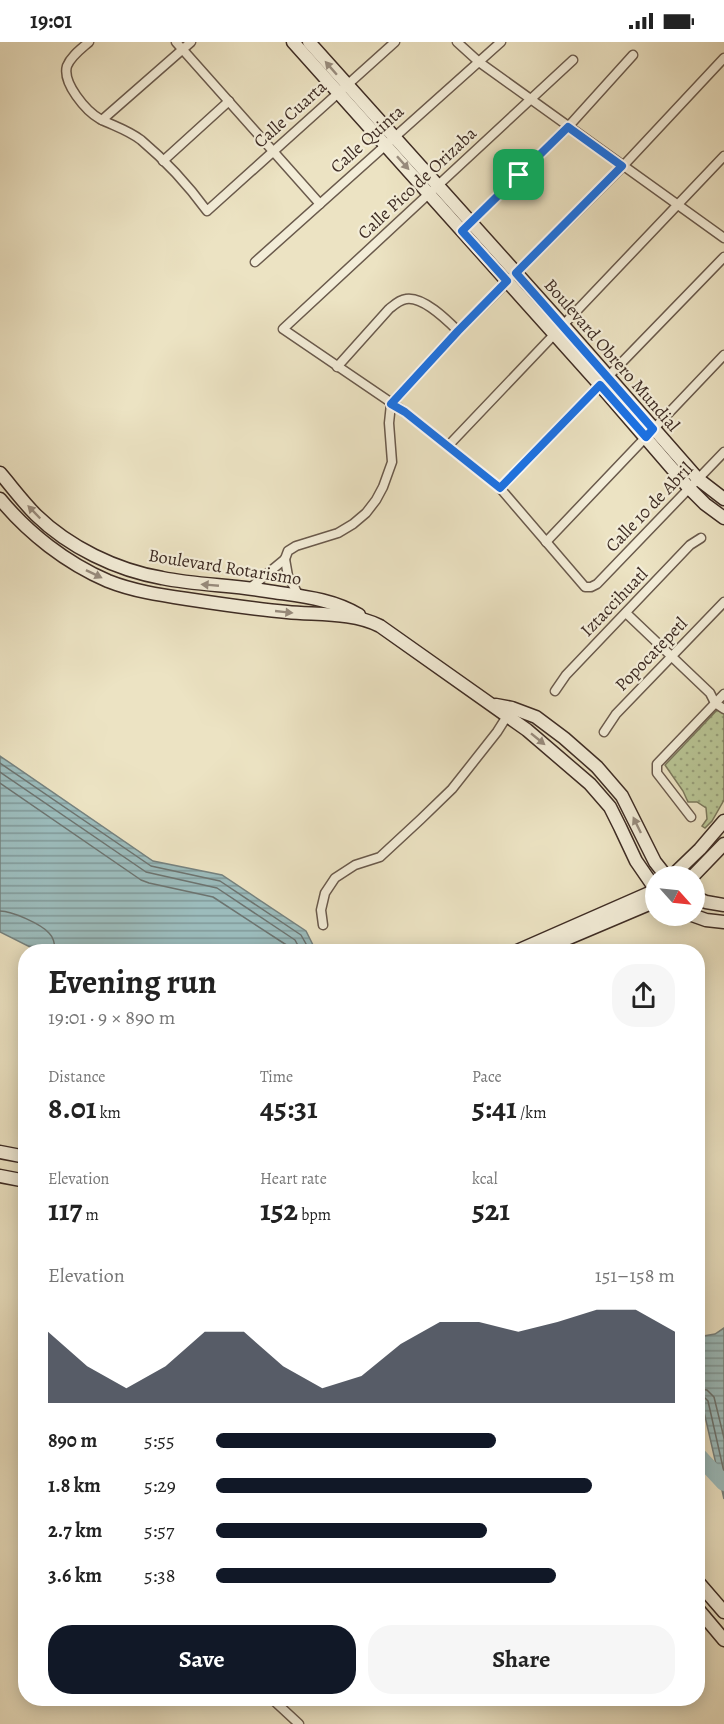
<!DOCTYPE html>
<meta charset="utf-8">
<style>
:root{--surface:#fff;--page:#f6f6f6;--text:#222;--muted:#767676;--accent:#111827}
body{margin:0;font-family:Alegreya,serif;background:var(--page);color:var(--text);height:100vh;display:flex;flex-direction:column;font-size:22px;white-space:nowrap}
*{box-sizing:border-box;margin:0}
p{font-size:20px;color:var(--muted)}
.icon{flex:none;width:33px;height:33px;fill:none;stroke:currentColor;stroke-width:2;stroke-linecap:round;stroke-linejoin:round}
.map{position:relative;flex:1;overflow:hidden}
.sheet{position:absolute;left:18px;top:902px;width:687px;height:762px;display:flex;flex-direction:column;background:var(--surface);border-radius:24px;box-shadow:0 3px 15px #0003}
.sheet>*{flex:none}
.needle{width:39px;rotate:117deg}
.tools{position:absolute;left:645px;top:824px;display:grid;gap:12px}
.tools a{display:grid;place-items:center;width:60px;height:60px;border-radius:50%;background:var(--surface);box-shadow:0 3px 15px #0003;font-size:30px}
.pin{position:absolute;display:grid;place-items:center;width:51px;height:51px;color:#fff;margin:-26px;border-radius:12px;box-shadow:0 3px 9px #0006}
.round{display:grid;place-items:center;flex:none;width:63px;height:63px;border-radius:24px;background:var(--page)}
.overview{display:flex;align-items:center;justify-content:space-between;height:102px;padding:0 30px}
h1{font-size:33px;font-weight:600;line-height:45px}
.stats{display:grid;grid-template-columns:repeat(3,1fr);gap:9px;height:102px;padding:6px 30px}
.stats div{display:grid;align-content:center}
.stats b{font-size:30px;font-weight:600}
.stats small{font-size:16px;font-weight:400}
.stats p{font-size:16px}
.chart{height:168px;padding:12px 30px}
.chart p{display:flex;justify-content:space-between}
.chart svg{width:100%;height:108px;margin-top:6px;fill:var(--accent);opacity:.7}
.primary-button{display:flex;gap:12px;margin-top:auto;padding:12px 30px}
.primary-button a{flex:1;height:69px;border-radius:24px;background:var(--accent);color:#fff;font-size:24px;font-weight:600;line-height:69px;text-align:center}
.primary-button a+a{background:var(--page);color:var(--text)}
ul{padding:0 30px;list-style:none;font-size:20px}
li{display:grid;grid-template-columns:96px 72px 1fr;align-items:center;height:45px}
li i{height:15px;border-radius:8px;background:var(--accent)}
.status{display:flex;justify-content:space-between;align-items:center;height:42px;padding:0 30px;background:var(--surface);direction:ltr}
.status svg{height:16px;fill:currentColor}
.map>svg:first-child{display:block}
.park{fill:url(#park-dots);stroke:#7b785c;stroke-width:1.5}
.water{fill:url(#water-rules);stroke:#76827f;stroke-width:1.5}
.lines{fill:none;stroke-linecap:round;stroke-linejoin:round}
.shore{stroke:#6d7470;stroke-width:1.5}
.river{stroke:#9cbcbc;stroke-width:16}
.street-casing{stroke:#6a5a4c;stroke-width:11}
.secondary-casing{stroke:#3e2c24;stroke-width:15}
.street{stroke:#f3edd8;stroke-width:8}
.secondary{stroke:#f3edd8;stroke-width:12}
.oneway{fill:#988c7e}
.route-casing{stroke:#fff;stroke-width:12}
.route{stroke:#1a73e8;stroke-width:8}
.labels{text-anchor:middle;dominant-baseline:central;stroke-width:4.5;stroke-linejoin:round;paint-order:stroke}
.street-label{font-size:18px;fill:#3e2c24;stroke:#f3edd8}
</style>
<div class="status"><b>19:01</b><svg viewBox="0 0 49 12"><path d="M0 12V9h3v3zM5 12V6h3v6zM10 12V3h3v9zM15 12V0h3v12zM26 1h20v11H26zM47 4h2v5h-2z"/></svg></div>
<div class="map">
<svg width="724" height="1682" viewBox="0 0 724 1682">
<defs>
<pattern id="park-dots" width="8" height="8" patternUnits="userSpaceOnUse" patternTransform="scale(1.5)"><rect width="8" height="8" fill="#b8c494"/><path d="M2 2h.1M6 6h.1" fill="none" stroke="#979f79" stroke-width="1.8" stroke-linecap="round"/></pattern>
<pattern id="water-rules" width="6" height="5" patternUnits="userSpaceOnUse" patternTransform="scale(1.5)"><rect width="6" height="5" fill="#9cbcbc"/><path d="M0 2.5h6" fill="none" stroke="#819999"/></pattern>
</defs>
<rect width="100%" height="100%" fill="#ece3c3"/>
<filter id="stains"><feTurbulence type="fractalNoise" baseFrequency=".00333" numOctaves="4"/><feColorMatrix values="0 0 0 0 .2 0 0 0 0 .09 0 0 0 0 .02 0 0 0 .5 -.17"/></filter>
<radialGradient id="worn" r=".72"><stop offset=".6" stop-color="#630" stop-opacity="0"/><stop offset="1" stop-color="#630" stop-opacity=".3"/></radialGradient>
<polygon class="park" points="719,666 724,669 724,758 712,779 705,786 702,784 707,777 706,766 697,760 688,760 683,749 665,723"/>
<g class="water">
<polygon points="0,714 153,819 222,833 306,889 316,909 38,909 0,890"/>
<polygon points="724,1286 724,1457 702,1361 698,1360 698,1295 715,1292"/>
</g>
<g class="lines">
<g class="shore">
<polyline points="0,721 151,824 220,839 301,893 310,909"/>
<polyline points="0,730 146,830 217,846 295,898 301,909"/>
<polyline points="0,741 141,838 149,841 213,855 288,904 291,909"/>
<path d="M0,869C12,869 41,882 49,891C54,896 55,902 55,909"/>
<polyline points="698,1347 707,1348 714,1355 724,1396"/>
<polyline points="698,1354 704,1355 708,1359 724,1430"/>
</g>
<polyline class="river" points="698,1413 724,1441"/>
<defs>
<g id="street">
<path d="M89,0C81,7 71,14 67,24C62,41 86,69 100,77C114,84 128,88 141,98C166,119 188,143 207,169L395,0"/>
<polyline points="176,0 320,162"/>
<polyline points="457,0 479,20 724,196"/>
<polyline points="573,18 283,287 405,370 500,446 585,545 591,545 597,542 724,410"/>
<polyline points="102,78 191,0"/>
<polyline points="163,119 229,59"/>
<polyline points="462,189 568,85 633,13"/>
<polyline points="255,220 501,0"/>
<path d="M337,325L389,267C394,263 399,258 406,257C423,254 447,278 458,289"/>
<polyline points="448,404 724,114"/>
<polyline points="500,446 724,215"/>
<polyline points="546,500 724,313"/>
<polyline points="285,517 288,534 299,554"/>
<polyline points="250,546 285,517 288,509 296,504 338,491 353,482 366,471 376,458 383,445 392,420 389,381 391,362 458,289 623,124 724,16"/>
<polyline points="626,571 710,651 715,661 724,667"/>
<polyline points="555,649 566,633 690,503 701,496"/>
<polyline points="604,690 616,672 724,560"/>
<polyline points="691,775 657,731 657,722 724,652"/>
<polyline points="323,883 321,868 325,851 335,836 355,823 380,815 421,777 452,747 497,690 509,671"/>
<polyline points="271,1656 299,1682"/>
</g>
<g id="secondary">
<polyline points="293,0 600,343 689,446 705,462 724,476"/>
<polyline points="309,0 563,283 698,437 724,457"/>
<path d="M0,431C12,445 23,460 36,473C69,505 116,528 162,536C196,543 232,543 267,549C298,554 331,556 359,573"/>
<path d="M0,457C28,491 66,521 108,539C133,549 160,553 187,557C220,562 253,567 287,570C317,573 353,570 380,584L527,688L590,742L610,765L620,785L636,819L656,848"/>
<polyline points="496,663 512,666 536,675 564,696 597,725 622,754 655,820 666,834"/>
<polyline points="672,834 700,807 724,779"/>
<polyline points="693,834 724,802"/>
<polyline points="694,855 706,860 724,863"/>
<polyline points="692,873 706,878 724,880"/>
<polyline points="517,909 656,848"/>
<polyline points="538,909 656,859"/>
<polyline points="0,1110 26,1115"/>
<polyline points="0,1134 26,1139"/>
<polyline points="698,1540 724,1570"/>
<polyline points="698,1567 724,1598"/>
</g>
</defs>
<use href="#street" class="street-casing"/>
<use href="#secondary" class="secondary-casing"/>
<use href="#street" class="street"/>
<use href="#secondary" class="secondary"/>
</g>
<defs><path id="oneway-solid" d="M-6-.8H1V-3.2L6.5 0L1 3.2V.8H-6Z" transform="scale(1.5)"/></defs>
<g class="oneway">
<use href="#oneway-solid" transform="translate(331 26) rotate(-131)"/>
<use href="#oneway-solid" transform="translate(403 121) rotate(48)"/>
<use href="#oneway-solid" transform="translate(34 470) rotate(-134)"/>
<use href="#oneway-solid" transform="translate(94 532) rotate(26)"/>
<use href="#oneway-solid" transform="translate(210 543) rotate(-175)"/>
<use href="#oneway-solid" transform="translate(284 570) rotate(6)"/>
<use href="#oneway-solid" transform="translate(538 697) rotate(39)"/>
<use href="#oneway-solid" transform="translate(637 783) rotate(-116)"/>
</g>
<g class="lines">
<defs>
<polygon id="route" points="568,85 622,124 516,231 653,387 646,395 600,343 500,446 405,370 391,362 458,289 507,239 462,189"/>
</defs>
<use href="#route" class="route-casing"/>
<use href="#route" class="route"/>
</g>
<g class="labels">
<g class="street-label">
<text transform="translate(290 72) rotate(-42)">Calle Cuarta</text>
<text transform="translate(367 97) rotate(-42)">Calle Quinta</text>
<text transform="translate(417 141) rotate(-43)">Calle Pico de Orizaba</text>
<text transform="translate(612 313) rotate(49)">Boulevard Obrero Mundial</text>
<text transform="translate(649 465) rotate(-46)">Calle 10 de Abril</text>
<text transform="translate(225 525) rotate(9)">Boulevard Rotarismo</text>
<text transform="translate(614 560) rotate(-46)">Iztaccihuatl</text>
<text transform="translate(651 612) rotate(-46)">Popocatepetl</text>
</g>
</g>
<rect width="100%" height="100%" filter="url(#stains)"/>
<rect width="100%" height="100%" fill="url(#worn)"/>
</svg>
<div class="tools">
<a><svg class="needle" viewBox="-14 -14 28 28"><path d="M0-13l5 13h-10z" fill="#e53935"/><path d="M0 13l5-13h-10z" fill="#767676"/></svg></a>
</div>
<div class="pin" style="left:519px;top:133px;background:#1e9e55"><svg class="icon" aria-label="arrive" viewBox="0 0 24 24"><path d="M6 21V4h12l-3 4 3 4H6"/></svg></div>
<section class="sheet">
<div class="overview"><div><h1>Evening run</h1><p>19:01 · 9 × 890 m</p></div><a class="round"><svg class="icon" aria-label="share" viewBox="0 0 24 24"><path d="M12 15V3M7 8l5-5 5 5M5 13v7h14v-7"/></svg></a></div>
<div class="stats">
<div><p>Distance</p><b>8.01<small> km</small></b></div>
<div><p>Time</p><b>45:31</b></div>
<div><p>Pace</p><b>5:41<small> /km</small></b></div>
</div>
<div class="stats">
<div><p>Elevation</p><b>117<small> m</small></b></div>
<div><p>Heart rate</p><b>152<small> bpm</small></b></div>
<div><p>kcal</p><b>521</b></div>
</div>
<div class="chart"><p><span>Elevation</span>151–158 m</p>
<svg viewBox="0 0 160 44" preserveAspectRatio="none"><path d="M0 44V15L10 29L20 38L30 29L40 15L50 15L60 29L70 38L80 33L90 20L100 11L110 11L120 15L130 11L140 6L150 6L160 15V44z"/></svg>
</div>
<ul>
<li><b>890 m</b>5:55<i style="width:61%"></i></li>
<li><b>1.8 km</b>5:29<i style="width:82%"></i></li>
<li><b>2.7 km</b>5:57<i style="width:59%"></i></li>
<li><b>3.6 km</b>5:38<i style="width:74%"></i></li>
</ul>
<div class="primary-button"><a>Save</a><a>Share</a></div>
</section>
</div>
